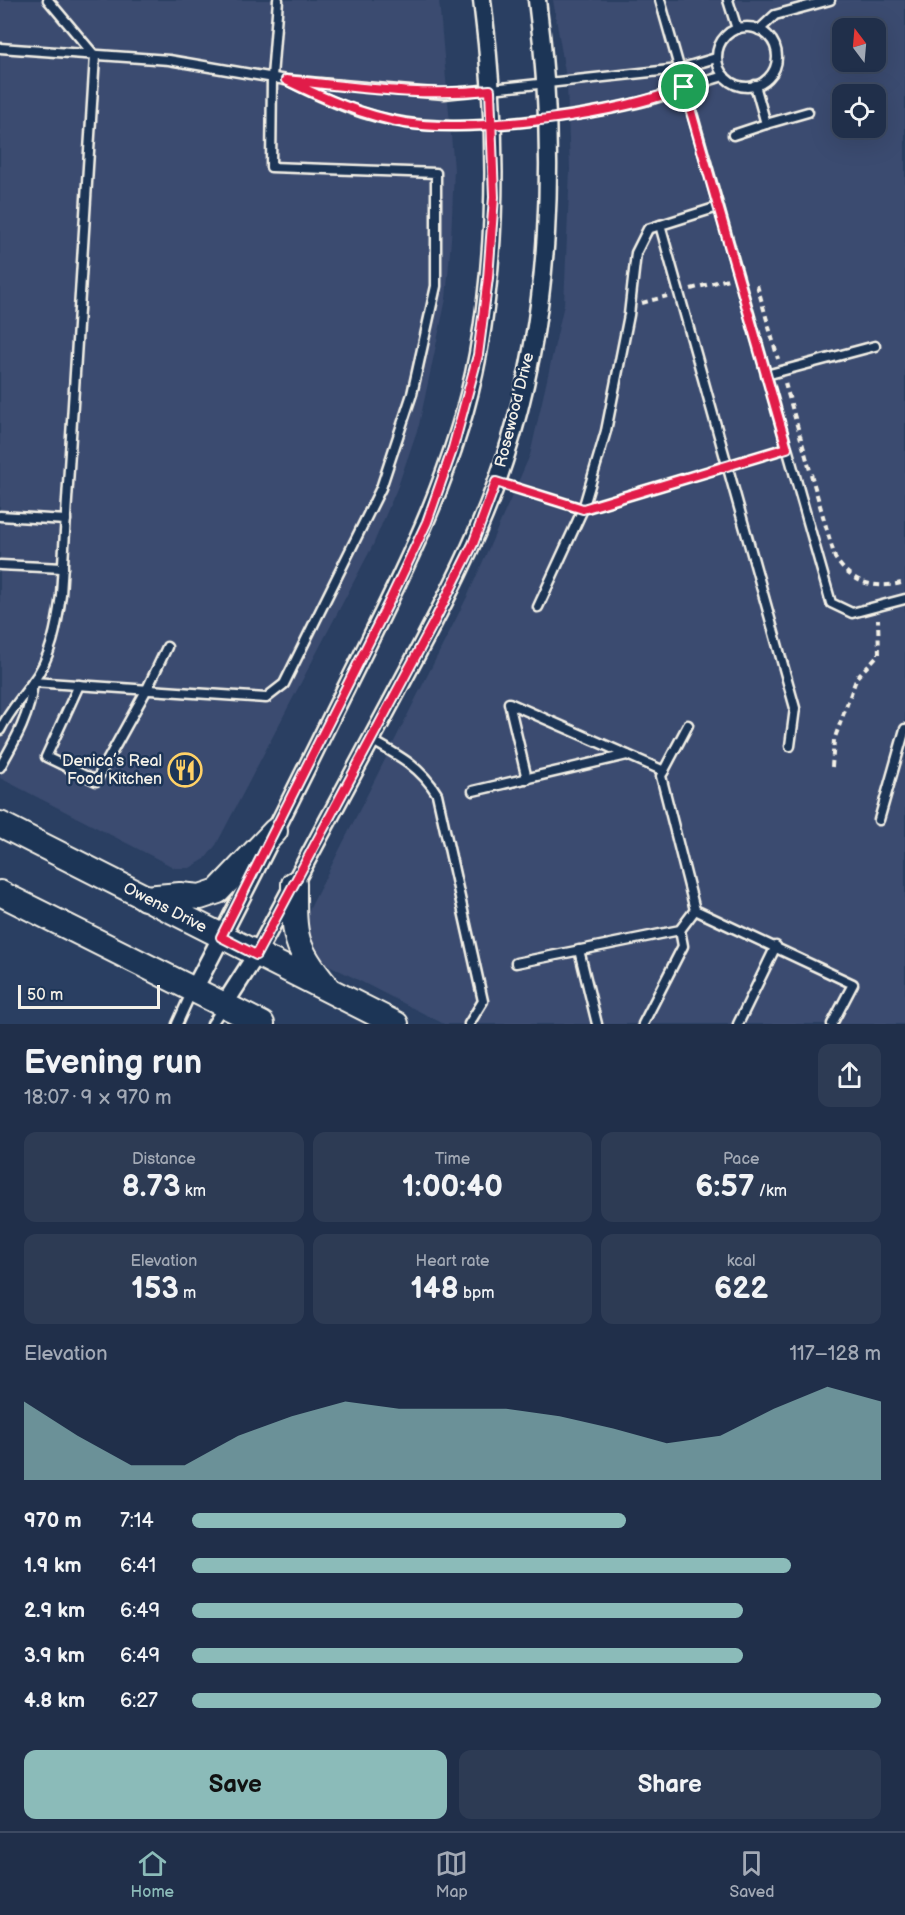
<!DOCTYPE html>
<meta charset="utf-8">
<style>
:root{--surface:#202f4a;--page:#2d3b54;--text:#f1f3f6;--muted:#a2a9b5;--line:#3d4a62;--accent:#8bbbb9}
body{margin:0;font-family:"Balsamiq Sans",sans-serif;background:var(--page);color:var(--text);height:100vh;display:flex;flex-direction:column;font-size:22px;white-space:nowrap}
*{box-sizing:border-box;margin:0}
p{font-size:20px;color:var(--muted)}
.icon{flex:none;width:33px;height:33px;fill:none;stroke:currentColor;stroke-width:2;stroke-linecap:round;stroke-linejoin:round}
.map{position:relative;height:1024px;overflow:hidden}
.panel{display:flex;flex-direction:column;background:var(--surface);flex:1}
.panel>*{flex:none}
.needle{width:39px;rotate:344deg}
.tools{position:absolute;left:832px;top:18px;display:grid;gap:12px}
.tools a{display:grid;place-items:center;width:54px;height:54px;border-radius:12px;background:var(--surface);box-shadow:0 6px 24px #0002,0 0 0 2px var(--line);font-size:30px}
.scale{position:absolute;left:18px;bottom:15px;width:142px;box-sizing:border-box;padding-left:6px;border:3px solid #f4f1e8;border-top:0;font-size:16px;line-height:21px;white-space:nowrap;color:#f4f1e8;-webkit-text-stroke:4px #1d3557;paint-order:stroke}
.pin{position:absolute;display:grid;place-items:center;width:51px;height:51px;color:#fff;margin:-26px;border:3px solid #fff;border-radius:50%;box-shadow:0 2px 6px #0007}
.round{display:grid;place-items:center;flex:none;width:63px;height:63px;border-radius:12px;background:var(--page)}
.head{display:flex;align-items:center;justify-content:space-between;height:102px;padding:0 24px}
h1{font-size:33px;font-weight:600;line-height:45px}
.metrics{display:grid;grid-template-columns:repeat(3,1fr);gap:9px;height:102px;padding:6px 24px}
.metrics div{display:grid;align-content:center;border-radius:12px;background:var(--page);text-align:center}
.metrics b{font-size:30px;font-weight:600}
.metrics small{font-size:16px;font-weight:400}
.metrics p{font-size:16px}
.chart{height:168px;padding:12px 24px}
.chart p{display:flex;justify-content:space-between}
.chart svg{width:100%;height:108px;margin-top:6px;fill:var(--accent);opacity:.7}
.action{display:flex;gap:12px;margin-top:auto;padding:12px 24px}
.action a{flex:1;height:69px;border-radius:12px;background:var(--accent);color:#111;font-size:24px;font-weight:600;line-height:69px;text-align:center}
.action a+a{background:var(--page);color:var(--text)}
ul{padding:0 24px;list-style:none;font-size:20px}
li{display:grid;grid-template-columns:96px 72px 1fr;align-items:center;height:45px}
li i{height:15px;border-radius:8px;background:var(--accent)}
.dock{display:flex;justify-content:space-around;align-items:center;height:84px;border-top:2px solid var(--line);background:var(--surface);font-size:16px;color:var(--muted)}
.dock a{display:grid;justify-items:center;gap:3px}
.dock .current{color:var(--accent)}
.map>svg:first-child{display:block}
.built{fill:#3a4b6f;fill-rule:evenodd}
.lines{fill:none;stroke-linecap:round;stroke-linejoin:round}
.lane-casing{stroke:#f4f1e8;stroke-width:13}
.street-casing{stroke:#f4f1e8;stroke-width:21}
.secondary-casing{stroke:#f4f1e8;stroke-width:28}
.path{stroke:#f4f1e8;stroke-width:4;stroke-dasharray:6 4.5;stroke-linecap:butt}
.lane{stroke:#1d3557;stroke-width:8}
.street{stroke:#1d3557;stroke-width:16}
.secondary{stroke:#1d3557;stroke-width:24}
.route-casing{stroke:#fff;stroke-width:12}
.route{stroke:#e11d48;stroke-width:8}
.labels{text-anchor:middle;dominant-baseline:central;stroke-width:5;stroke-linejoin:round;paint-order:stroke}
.street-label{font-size:16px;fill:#f4f1e8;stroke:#1d3557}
.poi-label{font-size:16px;fill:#f4f1e8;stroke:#1d3557;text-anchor:end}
</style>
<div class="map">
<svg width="905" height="1024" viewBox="0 0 905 1024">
<rect width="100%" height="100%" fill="#2a3f62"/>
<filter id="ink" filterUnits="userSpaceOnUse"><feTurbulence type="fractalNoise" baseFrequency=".0167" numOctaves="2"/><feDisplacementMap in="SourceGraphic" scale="12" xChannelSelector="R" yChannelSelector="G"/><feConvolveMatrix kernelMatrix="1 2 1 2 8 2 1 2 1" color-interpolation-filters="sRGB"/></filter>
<g filter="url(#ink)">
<g class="built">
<polygon points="0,0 439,0 454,169 451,240 446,299 419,425 398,486 373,545 216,845 205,859 190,868 175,868 0,778"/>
<path d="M553,0H905V1024H444L315,958L302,924L468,595L530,455L564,304L570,169L567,84ZM843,28H876V62H843ZM843,94H876V128H843Z"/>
</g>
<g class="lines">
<defs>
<g id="lane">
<polyline points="660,0 831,603 852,613 905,599"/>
<polyline points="728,0 737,29"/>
<circle cx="747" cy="57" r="30"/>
<polyline points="759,30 775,15 830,0"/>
<polyline points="0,48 169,60 286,80 444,94 679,69 716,58"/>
<path d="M291,82C328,101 365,117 407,123C471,132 573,118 637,103C667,96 694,84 724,76"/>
<polyline points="755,85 766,124 808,112"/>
<polyline points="733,135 766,124"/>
<polyline points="660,225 795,708 790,746"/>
<polyline points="766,375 875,346"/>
<polyline points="496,482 583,509 787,448"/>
<polyline points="0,516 66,520"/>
<polyline points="0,565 63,568"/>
<polyline points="538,607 583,509 606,431 629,315 636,253 648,229 718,207"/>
<polyline points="33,682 266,698 284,684 381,488 412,394 436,286 436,173 271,167 272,77 278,0"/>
<polyline points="79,685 46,757 96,781 147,689 167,647"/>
<polyline points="688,725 661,776 695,910 853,984 832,1024"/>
<path d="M0,730C9,712 21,699 32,683C51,659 57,625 61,595L95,56L48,0"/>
<path d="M371,740C398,755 421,767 437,794L483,1001L469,1024"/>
<path d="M0,767C16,739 30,715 33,683"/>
<polyline points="527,779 509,703 664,771"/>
<polyline points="473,791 627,755"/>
<polyline points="879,820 905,729"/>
<polyline points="579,950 597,1024"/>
<polyline points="516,963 680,930 695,910"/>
<polyline points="177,1024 192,991"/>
<polyline points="212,1024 223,1007"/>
<polyline points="643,1024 683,946 680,930"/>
<polyline points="738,1024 776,946"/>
</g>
<g id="street">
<path d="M193,991C246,891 296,789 346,688C399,581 456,473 478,354C499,237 497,117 482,0"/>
<path d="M224,1005L256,955C302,869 348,783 394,697C435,620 477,544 504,461C552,315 557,152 537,0"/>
</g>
<g id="secondary">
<polyline points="0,824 396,1024"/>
<path d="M294,884C294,935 293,946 326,986"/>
<polyline points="0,893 262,1024"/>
<polyline points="145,898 180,895 200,897 218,891 275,831"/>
</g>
</defs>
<use href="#lane" class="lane-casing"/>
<use href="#street" class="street-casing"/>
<use href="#secondary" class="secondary-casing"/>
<g class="path">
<polyline points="757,285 778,359"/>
<polyline points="691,289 728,279"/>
<polyline points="642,303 667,296"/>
<path d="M785,383L835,558C852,584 876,590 905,582"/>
<polyline points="832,767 834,740 857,677 879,654 878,619"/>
</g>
<use href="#lane" class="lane"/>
<use href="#street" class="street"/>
<use href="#secondary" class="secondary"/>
</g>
</g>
<g class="lines" filter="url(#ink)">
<defs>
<path id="route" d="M684,87C625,114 470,134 405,123C362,115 325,99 286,80C356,87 419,97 490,90L494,197L488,278L478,355L453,448L427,522L391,598L221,937L256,955L435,620L473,544L496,482L583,509L787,448L684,87"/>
</defs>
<use href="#route" class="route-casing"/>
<use href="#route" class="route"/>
</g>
<defs>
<symbol id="restaurant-ring" viewBox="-11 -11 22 22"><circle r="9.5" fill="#1d3557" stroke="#ffd166" stroke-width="1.5"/><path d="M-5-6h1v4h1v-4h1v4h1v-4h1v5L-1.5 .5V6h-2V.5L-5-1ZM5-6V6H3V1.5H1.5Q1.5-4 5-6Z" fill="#ffd166"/></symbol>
</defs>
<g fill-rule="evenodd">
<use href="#restaurant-ring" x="166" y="751" width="38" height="38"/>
</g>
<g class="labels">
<g class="street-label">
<text transform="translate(515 410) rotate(-76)">Rosewood Drive</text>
<text transform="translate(165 908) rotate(27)">Owens Drive</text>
</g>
<g class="poi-label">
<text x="162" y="761">Denica’s Real<tspan x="162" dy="18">Food Kitchen</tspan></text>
</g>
</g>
</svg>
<div class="tools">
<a><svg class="needle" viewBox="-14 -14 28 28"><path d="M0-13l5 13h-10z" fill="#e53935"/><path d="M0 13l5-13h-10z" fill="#a2a9b5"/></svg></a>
<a><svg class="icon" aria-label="locate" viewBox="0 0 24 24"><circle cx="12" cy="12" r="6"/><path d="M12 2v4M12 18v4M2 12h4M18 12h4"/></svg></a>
</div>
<div class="scale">50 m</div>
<div class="pin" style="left:684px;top:87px;background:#1e9e55"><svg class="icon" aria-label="arrive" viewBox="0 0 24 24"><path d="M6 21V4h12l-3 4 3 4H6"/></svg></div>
</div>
<section class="panel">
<div class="head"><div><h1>Evening run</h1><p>18:07 · 9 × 970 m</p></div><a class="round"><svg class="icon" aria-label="share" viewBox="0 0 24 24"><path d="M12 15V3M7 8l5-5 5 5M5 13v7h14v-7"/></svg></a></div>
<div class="metrics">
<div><p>Distance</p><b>8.73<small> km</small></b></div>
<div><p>Time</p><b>1:00:40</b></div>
<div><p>Pace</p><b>6:57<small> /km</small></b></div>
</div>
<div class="metrics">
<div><p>Elevation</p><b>153<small> m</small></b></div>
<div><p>Heart rate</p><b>148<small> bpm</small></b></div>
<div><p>kcal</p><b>622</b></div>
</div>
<div class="chart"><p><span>Elevation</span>117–128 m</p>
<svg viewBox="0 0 160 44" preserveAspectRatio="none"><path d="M0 44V12L10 26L20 38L30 38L40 26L50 18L60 12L70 15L80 15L90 15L100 18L110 23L120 29L130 26L140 15L150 6L160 12V44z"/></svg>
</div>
<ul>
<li><b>970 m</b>7:14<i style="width:63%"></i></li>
<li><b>1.9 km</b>6:41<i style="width:87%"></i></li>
<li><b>2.9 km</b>6:49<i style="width:80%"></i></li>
<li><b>3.9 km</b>6:49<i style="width:80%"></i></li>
<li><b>4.8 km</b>6:27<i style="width:100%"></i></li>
</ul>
<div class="action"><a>Save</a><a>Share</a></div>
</section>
<nav class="dock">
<a class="current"><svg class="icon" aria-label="home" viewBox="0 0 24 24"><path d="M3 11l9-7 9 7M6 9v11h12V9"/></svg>Home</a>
<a><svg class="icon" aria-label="map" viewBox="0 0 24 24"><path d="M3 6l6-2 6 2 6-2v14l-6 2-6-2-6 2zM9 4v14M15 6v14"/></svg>Map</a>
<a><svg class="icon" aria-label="saved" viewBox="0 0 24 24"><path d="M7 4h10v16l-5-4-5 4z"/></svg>Saved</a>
</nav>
